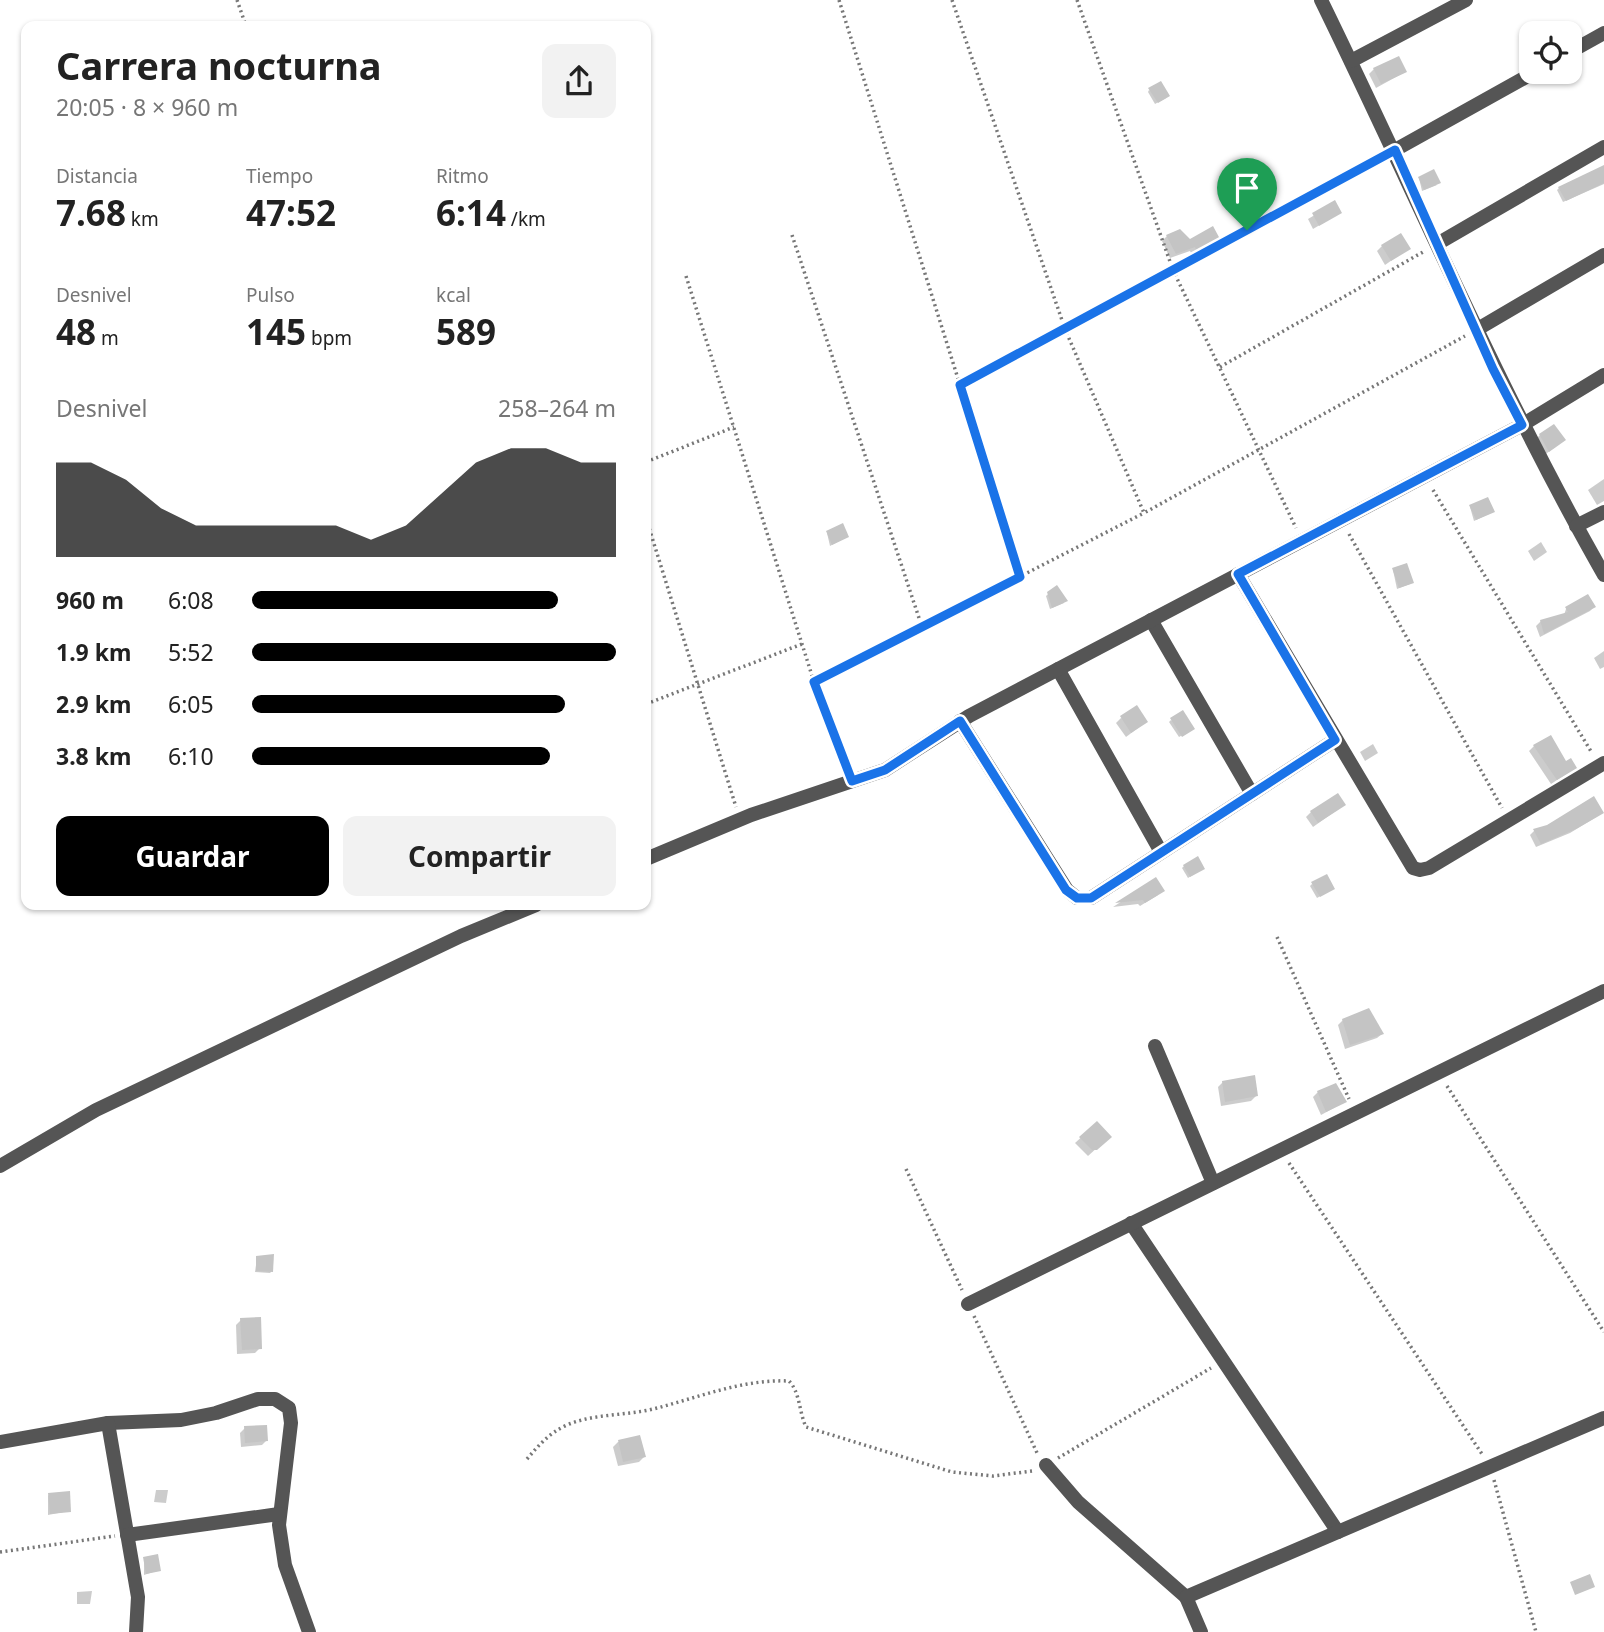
<!DOCTYPE html>
<html lang="es">
<meta charset="utf-8">
<style>
:root{--surface:#fff;--page:#f2f2f2;--text:#222;--muted:#767676;--accent:#000}
body{margin:0;font-family:"Noto Sans",sans-serif;background:var(--page);color:var(--text);height:100vh;display:flex;flex-direction:column;font-size:26px;white-space:nowrap}
*{box-sizing:border-box;margin:0}
p{font-size:23px;color:var(--muted)}
.icon{flex:none;width:38px;height:38px;fill:none;stroke:currentColor;stroke-width:2;stroke-linecap:round;stroke-linejoin:round}
.map{position:relative;flex:1;overflow:hidden}
.side{position:absolute;left:21px;top:21px;width:630px;height:889px;display:flex;flex-direction:column;background:var(--surface);border-radius:14px;box-shadow:0 2px 5px #0004}
.side>*{flex:none}
.buttons{position:absolute;left:1519px;top:21px;display:grid;gap:14px}
.buttons a{display:grid;place-items:center;width:63px;height:63px;border-radius:14px;background:var(--surface);box-shadow:0 2px 5px #0004;font-size:35px}
.pin{position:absolute;display:grid;place-items:center;width:60px;height:60px;color:#fff;margin:-72px -30px;border-radius:50% 50% 50% 0;rotate:-45deg;box-shadow:0 0 7px #0007}
.pin .icon{rotate:45deg}
.round{display:grid;place-items:center;flex:none;width:74px;height:74px;border-radius:14px;background:var(--page)}
.summary{display:flex;align-items:center;justify-content:space-between;height:119px;padding:0 35px}
h1{font-size:38px;font-weight:700;line-height:52px}
.stats{display:grid;grid-template-columns:repeat(3,1fr);gap:10px;height:119px;padding:7px 35px}
.stats div{display:grid;align-content:center}
.stats b{font-size:35px;font-weight:700}
.stats small{font-size:19px;font-weight:400}
.stats p{font-size:19px}
.chart{height:196px;padding:14px 35px}
.chart p{display:flex;justify-content:space-between}
.chart svg{width:100%;height:126px;margin-top:7px;fill:var(--accent);opacity:.7}
.action{display:flex;gap:14px;margin-top:auto;padding:14px 35px}
.action a{flex:1;height:80px;border-radius:14px;background:var(--accent);color:#fff;font-size:28px;font-weight:700;line-height:80px;text-align:center}
.action a+a{background:var(--page);color:var(--text)}
ul{padding:0 35px;list-style:none;font-size:23px}
li{display:grid;grid-template-columns:112px 84px 1fr;align-items:center;height:52px}
li i{height:18px;border-radius:9px;background:var(--accent)}
.map>svg:first-child{display:block}
.shadow{fill:#0003}
.building{fill:#c4c4c4}
.lines{fill:none;stroke-linecap:round;stroke-linejoin:round}
.path{stroke:#777;stroke-width:3.5;stroke-dasharray:2 3.5;stroke-linecap:butt}
.street{stroke:#555;stroke-width:14}
.route-casing{stroke:#fff;stroke-width:14}
.route{stroke:#1a73e8;stroke-width:9}
</style>
<div class="map">
<svg width="1604" height="1632" viewBox="0 0 1604 1632">
<rect width="100%" height="100%" fill="#fff"/>
<g class="shadow">
<polygon points="1374,69 1405,72 1376,88 1369,74"/>
<polygon points="1149,90 1166,98 1155,104 1148,92"/>
<polygon points="1604,166 1604,184 1563,202 1557,190 1559,188"/>
<polygon points="1419,178 1437,185 1422,191"/>
<polygon points="1335,203 1340,213 1313,229 1308,219"/>
<polygon points="1167,236 1190,241 1218,239 1192,255 1190,251 1170,258 1162,241"/>
<polygon points="1382,246 1408,249 1385,265 1377,251"/>
<polygon points="1540,435 1558,445 1543,456 1535,440"/>
<polygon points="1604,479 1604,501 1597,505 1588,490"/>
<polygon points="1470,507 1491,513 1474,521"/>
<polygon points="827,533 847,537 830,546"/>
<polygon points="1541,542 1547,552 1534,561 1528,551"/>
<polygon points="1393,570 1410,584 1397,589"/>
<polygon points="1056,587 1064,603 1050,609 1046,596"/>
<polygon points="1594,607 1590,611 1540,637 1536,626 1541,621 1564,615 1566,609"/>
<polygon points="1604,651 1604,667 1600,669 1594,658"/>
<polygon points="1121,718 1146,722 1126,737 1116,723"/>
<polygon points="1171,720 1190,731 1179,737 1169,722"/>
<polygon points="1373,744 1378,753 1365,761 1360,752"/>
<polygon points="1534,746 1565,764 1575,768 1551,784 1529,751"/>
<polygon points="1344,805 1313,827 1306,817 1311,812"/>
<polygon points="1598,816 1570,833 1536,847 1530,835 1534,831"/>
<polygon points="1184,866 1201,870 1188,878 1182,868"/>
<polygon points="1156,879 1158,895 1140,906 1138,904 1113,907"/>
<polygon points="1312,884 1331,890 1317,898 1310,886"/>
<polygon points="1343,1020 1382,1034 1377,1038 1345,1049 1338,1025"/>
<polygon points="1223,1082 1256,1096 1251,1101 1221,1106 1218,1087"/>
<polygon points="1318,1092 1345,1102 1321,1115 1313,1097"/>
<polygon points="1097,1123 1109,1137 1088,1156 1075,1143"/>
<polygon points="257,1258 272,1271 270,1273 255,1272"/>
<polygon points="241,1320 260,1348 255,1353 237,1354 236,1325"/>
<polygon points="245,1428 266,1441 262,1445 241,1447 240,1433"/>
<polygon points="639,1437 644,1457 639,1462 618,1466 613,1447 618,1442"/>
<polygon points="156,1490 168,1490 166,1503 154,1502"/>
<polygon points="48,1495 69,1511 48,1515"/>
<polygon points="144,1559 159,1570 144,1575"/>
<polygon points="92,1591 90,1604 77,1604 77,1592"/>
</g>
<g class="building">
<polygon points="1399,56 1407,72 1381,84 1373,68"/>
<polygon points="1161,81 1170,96 1158,103 1148,88"/>
<polygon points="1604,165 1604,183 1566,201 1558,187"/>
<polygon points="1434,169 1441,183 1424,190 1418,177"/>
<polygon points="1335,200 1342,213 1319,226 1312,213"/>
<polygon points="1213,226 1220,239 1197,252 1195,247 1176,254 1166,235 1180,229 1190,239"/>
<polygon points="1401,233 1411,249 1391,261 1381,245"/>
<polygon points="1554,424 1566,440 1549,452 1539,434"/>
<polygon points="1488,497 1495,512 1476,520 1469,505"/>
<polygon points="843,523 849,537 832,545 826,531"/>
<polygon points="1407,563 1414,583 1399,588 1392,568"/>
<polygon points="1057,585 1068,601 1052,608 1047,592"/>
<polygon points="1588,594 1596,607 1544,634 1540,620 1568,612 1565,607"/>
<polygon points="1137,705 1148,722 1131,733 1120,716"/>
<polygon points="1183,710 1195,729 1182,737 1170,718"/>
<polygon points="1551,735 1566,761 1571,758 1577,768 1557,780 1533,745"/>
<polygon points="1338,793 1346,805 1318,823 1310,811"/>
<polygon points="1594,796 1604,813 1576,829 1541,844 1533,829 1547,825"/>
<polygon points="1198,856 1205,869 1190,877 1183,865"/>
<polygon points="1327,874 1335,889 1320,897 1311,882"/>
<polygon points="1156,877 1165,891 1145,903 1143,900 1115,903"/>
<polygon points="1369,1008 1384,1034 1350,1045 1342,1019"/>
<polygon points="1255,1075 1258,1096 1225,1102 1222,1081"/>
<polygon points="1336,1083 1347,1102 1326,1112 1317,1091"/>
<polygon points="1097,1121 1112,1137 1097,1150 1092,1150 1079,1137"/>
<polygon points="274,1254 273,1272 256,1271 256,1256"/>
<polygon points="261,1317 262,1349 242,1350 240,1318"/>
<polygon points="267,1425 268,1441 245,1443 244,1426"/>
<polygon points="640,1435 646,1457 623,1462 618,1440"/>
<polygon points="70,1491 71,1512 50,1514 48,1493"/>
<polygon points="158,1554 161,1571 146,1574 143,1557"/>
<polygon points="1590,1574 1595,1587 1575,1595 1570,1582"/>
</g>
<g class="lines">
<g class="path">
<polyline points="237,0 246,26"/>
<polyline points="839,0 960,385 1380,158"/>
<polyline points="952,0 1065,329 1144,513 1465,336"/>
<polyline points="1077,0 1173,270 1296,528"/>
<polyline points="792,235 922,627"/>
<polyline points="686,276 814,682 1144,513"/>
<polyline points="1220,367 1423,252"/>
<polyline points="960,385 1020,577"/>
<polyline points="646,462 734,427"/>
<polyline points="1433,490 1592,753"/>
<polyline points="646,518 736,807"/>
<polyline points="1349,534 1502,808"/>
<polyline points="814,682 847,768"/>
<polyline points="646,704 802,644"/>
<polyline points="1277,937 1349,1099"/>
<polyline points="1447,1086 1604,1332"/>
<polyline points="1289,1163 1482,1454"/>
<polyline points="906,1169 962,1290"/>
<polyline points="974,1316 1038,1455"/>
<polyline points="1058,1458 1211,1368"/>
<path d="M527,1459C539,1445 549,1433 567,1425C595,1413 628,1416 657,1408C700,1397 743,1379 789,1381C800,1392 799,1412 806,1427L952,1472L993,1476L1032,1471"/>
<polyline points="1494,1480 1536,1632"/>
<polyline points="0,1552 115,1536"/>
</g>
<g class="street">
<path d="M1321,0C1415,192 1498,389 1604,575"/>
<polyline points="1570,52 1604,33"/>
<polyline points="1351,61 1466,0"/>
<polyline points="1395,150 1535,72"/>
<polyline points="1437,244 1604,147"/>
<polyline points="1476,330 1604,255"/>
<polyline points="1576,526 1604,512"/>
<polyline points="1238,574 1413,868 1420,870 1429,868 1604,763"/>
<polyline points="1151,620 1252,794"/>
<polyline points="1058,669 1161,852"/>
<polyline points="960,721 1067,890 1077,898 1091,898 1335,740"/>
<polyline points="646,859 751,815 885,770 969,716 1522,425 1604,375"/>
<polyline points="1155,1046 1213,1183"/>
<polyline points="0,1166 96,1110 461,936 536,905"/>
<polyline points="1131,1223 1338,1532"/>
<polyline points="968,1304 1604,991"/>
<polyline points="108,1423 181,1420 216,1413 258,1399 275,1399 289,1408 291,1423 279,1525 285,1565 309,1632"/>
<polyline points="0,1442 108,1423 138,1597 136,1632"/>
<polyline points="1046,1465 1078,1502 1186,1597"/>
<polyline points="127,1535 279,1514"/>
<polyline points="1201,1632 1186,1597 1604,1418"/>
</g>
</g>
<g class="lines">
<defs>
<polygon id="route" points="1395,150 1493,369 1522,425 1238,574 1335,740 1091,898 1077,898 1066,890 960,721 885,770 852,781 814,682 1020,577 960,385"/>
</defs>
<use href="#route" class="route-casing"/>
<use href="#route" class="route"/>
</g>
</svg>
<div class="buttons">
<a><svg class="icon" aria-label="locate" viewBox="0 0 24 24"><circle cx="12" cy="12" r="6"/><path d="M12 2v4M12 18v4M2 12h4M18 12h4"/></svg></a>
</div>
<div class="pin" style="left:1247px;top:230px;background:#1e9e55"><svg class="icon" aria-label="arrive" viewBox="0 0 24 24"><path d="M6 21V4h12l-3 4 3 4H6"/></svg></div>
<section class="side">
<div class="summary"><div><h1>Carrera nocturna</h1><p>20:05 · 8 × 960 m</p></div><a class="round"><svg class="icon" aria-label="share" viewBox="0 0 24 24"><path d="M12 15V3M7 8l5-5 5 5M5 13v7h14v-7"/></svg></a></div>
<div class="stats">
<div><p>Distancia</p><b>7.68<small> km</small></b></div>
<div><p>Tiempo</p><b>47:52</b></div>
<div><p>Ritmo</p><b>6:14<small> /km</small></b></div>
</div>
<div class="stats">
<div><p>Desnivel</p><b>48<small> m</small></b></div>
<div><p>Pulso</p><b>145<small> bpm</small></b></div>
<div><p>kcal</p><b>589</b></div>
</div>
<div class="chart"><p><span>Desnivel</span>258–264 m</p>
<svg viewBox="0 0 160 44" preserveAspectRatio="none"><path d="M0 44V11L10 11L20 17L30 27L40 33L50 33L60 33L70 33L80 33L90 38L100 33L110 22L120 11L130 6L140 6L150 11L160 11V44z"/></svg>
</div>
<ul>
<li><b>960 m</b>6:08<i style="width:84%"></i></li>
<li><b>1.9 km</b>5:52<i style="width:100%"></i></li>
<li><b>2.9 km</b>6:05<i style="width:86%"></i></li>
<li><b>3.8 km</b>6:10<i style="width:82%"></i></li>
</ul>
<div class="action"><a>Guardar</a><a>Compartir</a></div>
</section>
</div>
